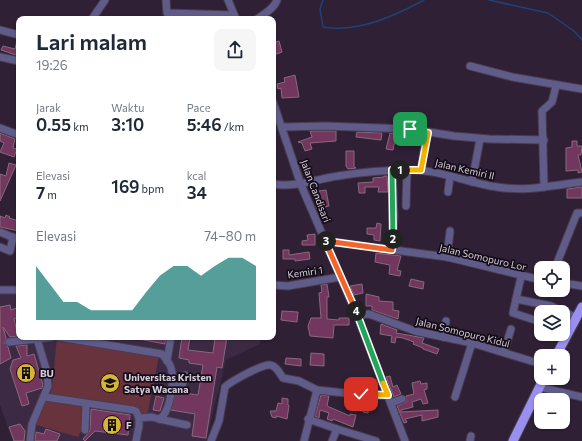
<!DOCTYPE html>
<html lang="id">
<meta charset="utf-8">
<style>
:root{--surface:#fff;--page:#f6f6f7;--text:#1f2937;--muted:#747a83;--accent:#0f766e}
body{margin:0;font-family:Commissioner,sans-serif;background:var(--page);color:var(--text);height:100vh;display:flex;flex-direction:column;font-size:15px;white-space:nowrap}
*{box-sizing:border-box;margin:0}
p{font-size:13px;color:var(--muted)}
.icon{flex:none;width:22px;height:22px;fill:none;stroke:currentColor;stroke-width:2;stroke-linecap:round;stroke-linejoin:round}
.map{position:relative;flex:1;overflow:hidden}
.side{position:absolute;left:16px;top:16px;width:260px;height:324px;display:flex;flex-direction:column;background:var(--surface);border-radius:8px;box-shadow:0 1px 3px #0004}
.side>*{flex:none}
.controls{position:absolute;left:534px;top:261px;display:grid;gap:8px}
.controls a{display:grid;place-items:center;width:36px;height:36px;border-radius:8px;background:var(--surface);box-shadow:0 1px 3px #0004;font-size:20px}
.pin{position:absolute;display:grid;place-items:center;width:34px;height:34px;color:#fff;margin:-17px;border-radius:8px;box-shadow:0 2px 6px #0006}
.km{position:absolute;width:20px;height:20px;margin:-10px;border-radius:50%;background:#222;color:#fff;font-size:11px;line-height:20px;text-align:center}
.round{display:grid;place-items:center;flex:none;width:42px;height:42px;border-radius:8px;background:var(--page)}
.summary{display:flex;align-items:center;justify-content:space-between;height:68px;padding:0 20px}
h1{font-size:22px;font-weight:600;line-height:30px}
.stats{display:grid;grid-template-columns:repeat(3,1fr);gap:6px;height:68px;padding:4px 20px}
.stats div{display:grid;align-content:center}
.stats b{font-size:17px;font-weight:600}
.stats small{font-size:11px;font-weight:400}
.stats p{font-size:11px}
.chart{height:112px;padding:8px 20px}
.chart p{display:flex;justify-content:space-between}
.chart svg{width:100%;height:72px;margin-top:4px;fill:var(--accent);opacity:.7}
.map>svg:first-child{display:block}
.built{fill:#3c2a45}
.green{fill:#68333d}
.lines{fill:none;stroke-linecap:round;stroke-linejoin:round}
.stream{stroke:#1f4279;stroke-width:1.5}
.building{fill:#73365f;stroke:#876a7b}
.minor-casing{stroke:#4a3c50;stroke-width:9}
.major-casing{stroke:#4a3c50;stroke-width:11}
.minor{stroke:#5f5c8a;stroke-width:7}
.major{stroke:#988fee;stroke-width:9}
.split-1-casing{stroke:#fff;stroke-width:8}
.split-2-casing{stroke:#fff;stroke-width:8}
.split-3-casing{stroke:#fff;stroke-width:8}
.split-4-casing{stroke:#fff;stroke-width:8}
.split-5-casing{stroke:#fff;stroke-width:8}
.split-6-casing{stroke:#fff;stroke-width:8}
.split-1{stroke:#f5b400;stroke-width:5}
.split-2{stroke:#22a559;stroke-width:5}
.split-3{stroke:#f0652b;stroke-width:5}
.split-4{stroke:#f0652b;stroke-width:5}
.split-5{stroke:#22a559;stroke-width:5}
.split-6{stroke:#f5b400;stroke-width:5}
.labels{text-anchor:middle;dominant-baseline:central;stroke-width:3.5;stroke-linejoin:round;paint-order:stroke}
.street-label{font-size:10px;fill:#d6cddb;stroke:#140d17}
.poi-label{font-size:10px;font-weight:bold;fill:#d6cddb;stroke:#140d17;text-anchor:start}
</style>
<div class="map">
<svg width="582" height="441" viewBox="0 0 582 441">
<rect width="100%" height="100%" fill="#2f2036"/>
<polygon class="built" points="0,292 19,292 19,337 261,337 260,344 226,360 206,441 13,441 0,405"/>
<polygon class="green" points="57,337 159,356 147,416 134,415 133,409 86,402 82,429 78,437 33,424 52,389"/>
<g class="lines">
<g class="stream">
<path d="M323,0L320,9L323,27C358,33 394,16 424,0"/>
<polyline points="489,0 548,13 574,31 582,40"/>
</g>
</g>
<g class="building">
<polygon points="17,40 19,40 19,56 1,50 3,46 15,49"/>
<polygon points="279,41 282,52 274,55 273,43"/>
<polygon points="295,75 299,97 282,98 281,88 278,89 277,84 285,82 284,78"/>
<polygon points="310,131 336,131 336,141 310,143 312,149 305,151 302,143 298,142 312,137"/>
<polygon points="357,132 382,133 381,140 356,137"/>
<polygon points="0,133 15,139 13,148 17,149 14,157 0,152 4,143 0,141"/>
<polygon points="390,133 396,134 393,150 386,149"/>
<polygon points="572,141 577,141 577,146 582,146 581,155 578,155 582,172 578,173 578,170 566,171 566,148 572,147"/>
<polygon points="346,151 354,151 354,167 356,168 348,169 346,166"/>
<polygon points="9,163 16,165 0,201 0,174 6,176"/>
<polygon points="384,176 387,176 388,192 378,192 379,187 365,187 365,193 359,193 358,183 373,182 373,178 384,177"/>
<polygon points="582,187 582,198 567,198 567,189"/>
<polygon points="326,190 329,206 317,209 312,192"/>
<polygon points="6,215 10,217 9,218 19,221 19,231 0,227 0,216 5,218"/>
<polygon points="377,223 381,224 380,241 374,240 374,235 367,234 367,228 376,228"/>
<polygon points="315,234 315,245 302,245 302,241 308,240 307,235"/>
<polygon points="283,250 289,250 289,255 309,252 310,259 295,261 295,259 283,259"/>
<polygon points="376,253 401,256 397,270 401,271 400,276 389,274 390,265 375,262"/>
<polygon points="411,279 424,282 423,289 409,286"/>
<polygon points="327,284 329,297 327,297 327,319 339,320 339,318 349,318 349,325 334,325 333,338 310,336 308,326 311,318 321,318 319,293 322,292 321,285"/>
<polygon points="362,284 363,293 354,295 350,286"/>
<polygon points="366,294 379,297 379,301 393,302 393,310 399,311 398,319 372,310 372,306 366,306"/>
<polygon points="10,305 11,310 19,307 19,318 14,319 18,336 10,337 3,327 6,338 4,343 8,347 11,358 0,364 0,307"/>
<polygon points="282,311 298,312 297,322 281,320"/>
<polygon points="381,324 397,330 396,333 424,338 422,343 439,349 437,354 423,349 423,348 413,344 414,342 403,338 396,337 395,343 391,342 392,336 380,334"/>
<polygon points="139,337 166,337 165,344 139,339"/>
<polygon points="182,337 190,337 188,350 213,353 215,337 227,337 222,368 217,367 206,438 192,436 195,414 171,410 176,392 198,395 203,365 189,363 189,360 179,358"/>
<polygon points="27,345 27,356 34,354 43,385 42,388 26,393 29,404 22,406 10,369 13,360 21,358 16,346"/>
<polygon points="311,353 324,354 324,366 310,365"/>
<polygon points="286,358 301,359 301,366 285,364"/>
<polygon points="390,376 393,387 397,385 401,394 394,397 386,377"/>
<polygon points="420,381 421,384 427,383 427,389 424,390 428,403 423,404 421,399 412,402 413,407 401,410 401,412 438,410 438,417 422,421 422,415 405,419 407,422 404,423 397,406 406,402 406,396 414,394 412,383"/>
<polygon points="321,395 329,396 327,406 350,416 350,414 356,415 353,427 333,419 332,421 327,419 329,413 320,410 319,418 315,416"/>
<polygon points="156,396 164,398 160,411 153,410"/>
<polygon points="282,398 288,399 288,405 289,406 287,419 276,416 276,418 272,417 270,411 276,411 278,403 282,404"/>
<polygon points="352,399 358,399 358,404 369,405 368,413 363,412 363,409 350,407"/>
<polygon points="91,409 130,415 128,435 95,431 85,441 83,439 90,431"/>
<polygon points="20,424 25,431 24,441 14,441 9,427"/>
<polygon points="46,429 60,434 57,441 35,441 36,432 44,434"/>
</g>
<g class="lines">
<defs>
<g id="minor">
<polyline points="166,0 167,13 234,15"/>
<polyline points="228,0 236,19"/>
<polyline points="92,19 105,0"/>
<path d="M257,19C264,14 274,9 277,0"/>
<polyline points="0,30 19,35"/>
<polyline points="0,57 19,61"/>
<polyline points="470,66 512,77 582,89"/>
<polyline points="273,102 301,185 357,315 405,441"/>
<polyline points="282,127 325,126 410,129 454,136 489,139 544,140"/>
<polyline points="0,128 19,135"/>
<polyline points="392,170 394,216 392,250"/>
<polyline points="421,170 427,133"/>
<polyline points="472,182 480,139"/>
<path d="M273,184C296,188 316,179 338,176C362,172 387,170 411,170C441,170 468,183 497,187C526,192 554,185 582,182"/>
<polyline points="544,187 542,111 552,102 556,86"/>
<polyline points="448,192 450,176"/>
<polyline points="406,206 407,170"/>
<polyline points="0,232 19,240"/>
<polyline points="325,241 447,257 541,280"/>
<polyline points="0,247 10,251 13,237"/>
<polyline points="447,257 450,231"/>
<polyline points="555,268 577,213 582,213"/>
<polyline points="563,283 582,286"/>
<polyline points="273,285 288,286 340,277"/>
<polyline points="0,290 19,290"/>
<polyline points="516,299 521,277"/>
<polyline points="357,315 369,314 415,331 472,343 541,364"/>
<polyline points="541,322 513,313 516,299 551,306 577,318"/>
<path d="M59,337L162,354C165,358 170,363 171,368C175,379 170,414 159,419L152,417L139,418V426L136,441"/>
<polyline points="443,337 446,321"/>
<polyline points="9,342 37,339"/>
<polyline points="504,352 511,329"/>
<polyline points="167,361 171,337"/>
<polyline points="173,386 182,386 185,375"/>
<polyline points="539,387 582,397"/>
<polyline points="45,397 133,410 136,411 139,418"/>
<polyline points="455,397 472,343"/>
<polyline points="391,403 402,399"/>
<polyline points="159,419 187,425"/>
<polyline points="308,419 337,429"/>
<polyline points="85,430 86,404"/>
<polyline points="30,441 32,424 48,386 47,372 37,339 52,337"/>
<path d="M211,441L219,421L225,387C230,382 262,364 270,365C277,366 279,373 283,378L299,381L317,390"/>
<polyline points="304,441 317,390 374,396 387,395"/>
<polyline points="332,441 337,429 376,441"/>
<polyline points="470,441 471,436"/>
</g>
<g id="major">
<polyline points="556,356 582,307"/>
<polyline points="513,441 544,378"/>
</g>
</defs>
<use href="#minor" class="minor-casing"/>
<use href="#major" class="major-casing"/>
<use href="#minor" class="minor"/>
<use href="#major" class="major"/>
</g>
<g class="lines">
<defs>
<polyline id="split-1" points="400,170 421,170 428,133 410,129"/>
<polyline id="split-2" points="393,239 392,170 400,170"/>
<polyline id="split-3" points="326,241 392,250 393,239"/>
<polyline id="split-4" points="326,241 325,241 356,311"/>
<polyline id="split-5" points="356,311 383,383"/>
<polyline id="split-6" points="361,394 388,395 383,383"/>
</defs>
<use href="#split-1" class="split-1-casing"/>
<use href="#split-2" class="split-2-casing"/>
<use href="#split-3" class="split-3-casing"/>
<use href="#split-4" class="split-4-casing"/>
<use href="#split-5" class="split-5-casing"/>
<use href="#split-6" class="split-6-casing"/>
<use href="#split-1" class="split-1"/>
<use href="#split-2" class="split-2"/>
<use href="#split-3" class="split-3"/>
<use href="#split-4" class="split-4"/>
<use href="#split-5" class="split-5"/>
<use href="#split-6" class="split-6"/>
</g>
<defs>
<symbol id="building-disc" viewBox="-11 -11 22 22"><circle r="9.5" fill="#d8b434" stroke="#140d17"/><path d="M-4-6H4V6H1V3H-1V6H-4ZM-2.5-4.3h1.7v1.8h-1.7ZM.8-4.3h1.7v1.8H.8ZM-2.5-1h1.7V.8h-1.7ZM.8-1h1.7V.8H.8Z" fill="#111"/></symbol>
<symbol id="university-disc" viewBox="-11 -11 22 22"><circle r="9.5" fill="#d8b434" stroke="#140d17"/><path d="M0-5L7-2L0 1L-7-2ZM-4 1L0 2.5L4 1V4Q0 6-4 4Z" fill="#111"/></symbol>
</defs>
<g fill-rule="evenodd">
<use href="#building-disc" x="15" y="362" width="22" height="22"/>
<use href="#university-disc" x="99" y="372" width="22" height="22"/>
<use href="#building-disc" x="101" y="414" width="22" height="22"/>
</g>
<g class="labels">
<g class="street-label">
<text transform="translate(465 169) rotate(13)">Jalan Kemiri II</text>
<text transform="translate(316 191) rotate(69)">Jalan Candisari</text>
<text transform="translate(483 257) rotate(13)">Jalan Somopuro Lor</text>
<text transform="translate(305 272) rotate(-8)">Kemiri 1</text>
<text transform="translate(463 332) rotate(14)">Jalan Somopuro Kidul</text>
</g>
<g class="poi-label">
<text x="40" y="373">BU</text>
<text x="124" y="377">Universitas Kristen<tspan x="124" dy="12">Satya Wacana</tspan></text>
<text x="126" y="425">F</text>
</g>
</g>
</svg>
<div class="controls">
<a><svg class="icon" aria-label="locate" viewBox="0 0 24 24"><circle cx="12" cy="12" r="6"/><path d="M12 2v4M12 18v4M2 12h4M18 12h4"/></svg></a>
<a><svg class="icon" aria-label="layers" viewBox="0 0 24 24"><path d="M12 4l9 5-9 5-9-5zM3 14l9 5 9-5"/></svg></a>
<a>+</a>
<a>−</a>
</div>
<div class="pin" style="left:410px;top:129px;background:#1e9e55"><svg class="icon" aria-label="arrive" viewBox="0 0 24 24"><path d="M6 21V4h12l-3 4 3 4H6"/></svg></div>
<div class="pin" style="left:361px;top:394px;background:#d93025"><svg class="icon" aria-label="check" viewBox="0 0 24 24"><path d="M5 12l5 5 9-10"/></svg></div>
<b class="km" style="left:400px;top:170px">1</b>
<b class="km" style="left:393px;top:239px">2</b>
<b class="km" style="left:326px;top:241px">3</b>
<b class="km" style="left:356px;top:311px">4</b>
<section class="side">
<div class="summary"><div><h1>Lari malam</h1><p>19:26</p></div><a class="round"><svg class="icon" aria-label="share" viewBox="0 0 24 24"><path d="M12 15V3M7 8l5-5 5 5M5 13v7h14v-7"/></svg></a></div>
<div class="stats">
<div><p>Jarak</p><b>0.55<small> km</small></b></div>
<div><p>Waktu</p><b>3:10</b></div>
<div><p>Pace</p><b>5:46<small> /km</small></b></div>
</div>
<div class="stats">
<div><p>Elevasi</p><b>7<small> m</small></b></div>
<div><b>169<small> bpm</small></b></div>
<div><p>kcal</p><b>34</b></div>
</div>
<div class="chart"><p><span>Elevasi</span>74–80 m</p>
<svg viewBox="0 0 160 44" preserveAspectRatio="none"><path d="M0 44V11L10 22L20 33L30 33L40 38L50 38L60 38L70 38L80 27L90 17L100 11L110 11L120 17L130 11L140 6L150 6L160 11V44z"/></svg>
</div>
</section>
</div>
